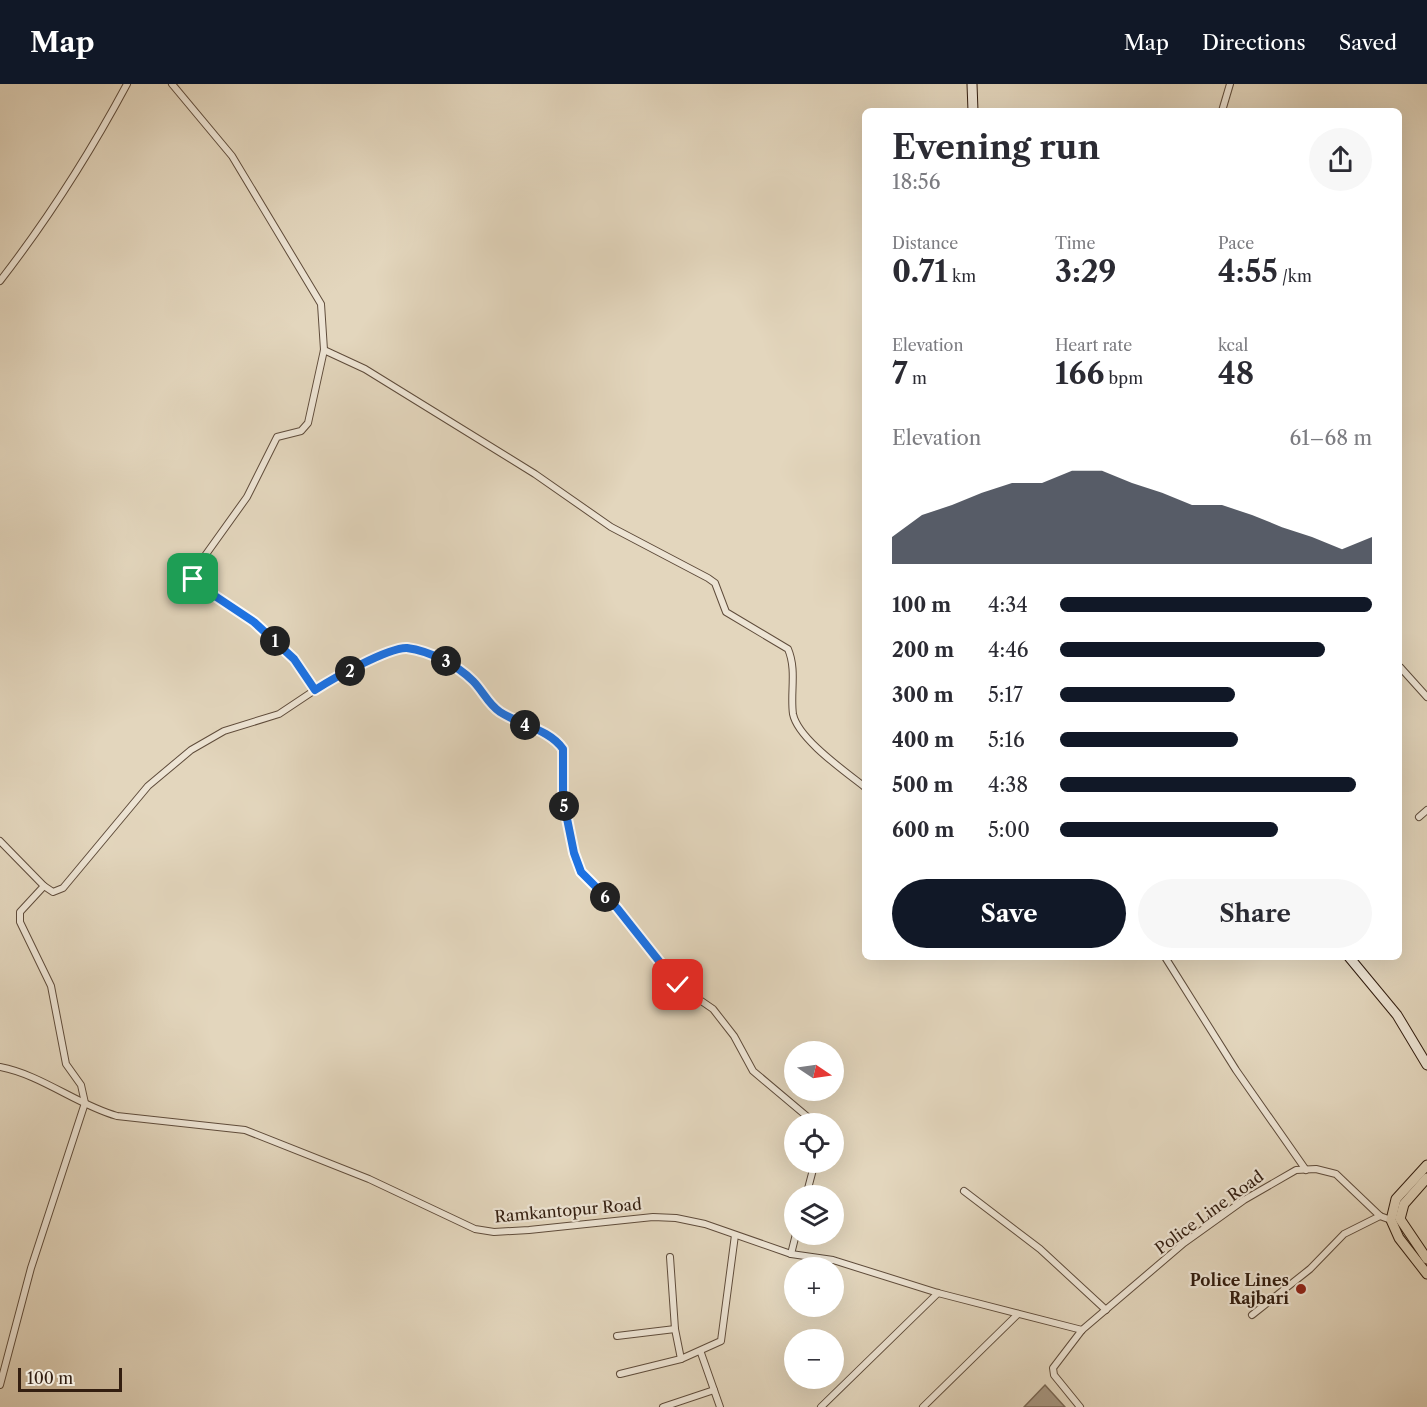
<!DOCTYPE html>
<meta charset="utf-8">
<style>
:root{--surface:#fff;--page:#f7f7f7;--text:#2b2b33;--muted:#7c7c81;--accent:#111827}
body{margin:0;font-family:"Libre Caslon Text",serif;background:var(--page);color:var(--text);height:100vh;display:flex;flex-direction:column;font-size:22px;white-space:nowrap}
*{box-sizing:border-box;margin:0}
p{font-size:20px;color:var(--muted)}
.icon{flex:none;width:33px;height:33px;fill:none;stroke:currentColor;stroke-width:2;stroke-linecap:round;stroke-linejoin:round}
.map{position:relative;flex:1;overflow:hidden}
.panel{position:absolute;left:862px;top:24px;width:540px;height:852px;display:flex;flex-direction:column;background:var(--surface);border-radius:9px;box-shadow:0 6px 24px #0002}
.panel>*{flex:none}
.needle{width:39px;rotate:103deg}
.buttons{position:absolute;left:784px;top:957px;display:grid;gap:12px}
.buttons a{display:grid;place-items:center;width:60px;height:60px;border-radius:50%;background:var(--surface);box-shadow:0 6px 24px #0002;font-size:30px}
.scale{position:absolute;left:18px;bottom:15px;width:104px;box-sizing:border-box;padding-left:6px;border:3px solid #331e10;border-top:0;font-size:16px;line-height:21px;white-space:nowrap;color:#331e10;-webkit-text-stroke:4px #ede4d4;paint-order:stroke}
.pin{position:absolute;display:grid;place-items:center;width:51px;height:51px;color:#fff;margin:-26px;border-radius:12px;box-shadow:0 3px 9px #0006}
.km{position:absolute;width:30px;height:30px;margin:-15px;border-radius:50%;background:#222;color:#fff;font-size:16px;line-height:30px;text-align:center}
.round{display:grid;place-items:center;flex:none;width:63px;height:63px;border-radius:32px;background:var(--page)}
.headline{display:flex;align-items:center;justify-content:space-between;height:102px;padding:0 30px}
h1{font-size:33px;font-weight:700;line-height:45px}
.stats{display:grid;grid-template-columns:repeat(3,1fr);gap:9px;height:102px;padding:6px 30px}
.stats div{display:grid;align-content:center}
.stats b{font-size:30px;font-weight:700}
.stats small{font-size:16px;font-weight:400}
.stats p{font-size:16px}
.chart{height:168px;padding:12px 30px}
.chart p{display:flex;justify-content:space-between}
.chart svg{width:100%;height:108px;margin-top:6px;fill:var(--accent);opacity:.7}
.button{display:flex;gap:12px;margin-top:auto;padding:12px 30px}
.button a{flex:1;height:69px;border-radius:36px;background:var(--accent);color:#fff;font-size:24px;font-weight:700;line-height:69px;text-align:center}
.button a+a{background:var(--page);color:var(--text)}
ul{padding:0 30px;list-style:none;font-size:20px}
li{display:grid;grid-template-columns:96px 72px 1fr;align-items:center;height:45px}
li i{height:15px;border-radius:8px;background:var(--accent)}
header{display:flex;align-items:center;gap:36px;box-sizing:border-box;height:84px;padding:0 30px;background:var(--accent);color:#fff}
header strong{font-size:28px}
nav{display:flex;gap:33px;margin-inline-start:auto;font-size:21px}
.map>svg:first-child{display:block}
.water{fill:#a79782;stroke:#796754;stroke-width:1.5}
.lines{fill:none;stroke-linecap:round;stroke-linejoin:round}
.minor-casing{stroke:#5f4c3b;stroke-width:8}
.secondary-casing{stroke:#331e10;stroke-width:11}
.primary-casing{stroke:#331e10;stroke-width:11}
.minor{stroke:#ede4d4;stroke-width:6}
.secondary{stroke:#ede4d4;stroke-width:9}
.primary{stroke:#e3d6bd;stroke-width:9}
.route-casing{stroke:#fff;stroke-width:12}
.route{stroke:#1a73e8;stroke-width:8}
.poi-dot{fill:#8f2418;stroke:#ede4d4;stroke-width:2}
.labels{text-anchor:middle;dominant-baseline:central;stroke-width:4.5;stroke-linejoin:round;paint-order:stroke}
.street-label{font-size:16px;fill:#331e10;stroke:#ede4d4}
.poi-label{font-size:16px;font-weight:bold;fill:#331e10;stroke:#ede4d4;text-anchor:end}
</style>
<header>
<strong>Map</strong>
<nav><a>Map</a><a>Directions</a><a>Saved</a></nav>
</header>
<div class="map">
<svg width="1427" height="1323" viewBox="0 0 1427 1323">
<rect width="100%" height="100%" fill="#e3d6bd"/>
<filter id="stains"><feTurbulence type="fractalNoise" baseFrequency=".00333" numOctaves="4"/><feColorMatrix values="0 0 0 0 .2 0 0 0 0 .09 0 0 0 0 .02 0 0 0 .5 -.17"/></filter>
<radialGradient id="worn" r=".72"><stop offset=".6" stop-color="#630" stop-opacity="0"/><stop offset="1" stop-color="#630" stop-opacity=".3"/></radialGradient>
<polygon class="water" points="1045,1301 1065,1323 1024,1323"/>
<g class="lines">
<defs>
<g id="minor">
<path d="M172,0L232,72L321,220L324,266L308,339L301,347L277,353L247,413L194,487L193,495L197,500L254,538L294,575L315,606C332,595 389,563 407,564C430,567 457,581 473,597C483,607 488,620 500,628C520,641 549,645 563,665V715L574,769L581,788L617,823L678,901L713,925L734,952L753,987L816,1040"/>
<polyline points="1222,27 1230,0"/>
<path d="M0,197C48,135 90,69 127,0"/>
<path d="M324,266L365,285L535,390L611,443L708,494L715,499L726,528L788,565C797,586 790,609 793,630C798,655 846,688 866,704"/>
<polyline points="1400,583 1427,613"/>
<polyline points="1419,733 1427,726"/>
<polyline points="0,757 44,802 20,828 20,838 51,902 66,980 81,1001 85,1019 31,1184 0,1301"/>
<polyline points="44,802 53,808 63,804 148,702 191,666 224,647 279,630 315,606"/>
<polyline points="1165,873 1236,986 1306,1086"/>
<path d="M0,983C42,991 77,1021 117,1032L245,1046L369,1095L475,1145L494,1148L529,1146L653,1133L676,1134L705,1140L791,1170L833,1176L938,1209L1082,1246"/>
<polyline points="964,1107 1040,1165 1106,1226"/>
<polyline points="806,1112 815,1078"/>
<polyline points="791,1170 796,1150"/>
<polyline points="670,1173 675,1245 681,1275"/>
<polyline points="1252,1231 1310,1185 1344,1150 1380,1132"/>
<polyline points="617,1252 675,1245"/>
<polyline points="701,1269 720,1323"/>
<polyline points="620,1290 681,1275 721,1257 735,1151"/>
<polyline points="663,1323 714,1306"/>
<polyline points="821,1323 938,1209"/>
<polyline points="923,1323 1018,1230"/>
<polyline points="1080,1323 1054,1291 1053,1284 1082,1246 1184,1159 1244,1116 1296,1086 1316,1085 1336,1090 1380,1132 1391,1136"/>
</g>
<g id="secondary">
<polyline points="972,0 973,27"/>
<polyline points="1349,873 1397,931 1427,981"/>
</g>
<g id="primary">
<polyline points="1427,1081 1396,1115 1391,1136 1399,1154 1427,1190"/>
<polyline points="1427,1094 1404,1120 1400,1135 1427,1175"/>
</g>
</defs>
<use href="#minor" class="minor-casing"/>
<use href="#secondary" class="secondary-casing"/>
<use href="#primary" class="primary-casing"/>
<use href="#minor" class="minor"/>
<use href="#secondary" class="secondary"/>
<use href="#primary" class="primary"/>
</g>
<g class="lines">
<defs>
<path id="route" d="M193,495L197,500L254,538L294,575L315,606C332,595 389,563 407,564C430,567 457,581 473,597C483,607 488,620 500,628C520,641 549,645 563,665V715L574,769L581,788L617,824L678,901"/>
</defs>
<use href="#route" class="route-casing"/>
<use href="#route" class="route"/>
</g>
<circle class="poi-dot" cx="1301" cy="1205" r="6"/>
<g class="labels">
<g class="street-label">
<text transform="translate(568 1126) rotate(-5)">Ramkantopur Road</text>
<text transform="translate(1209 1128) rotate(-36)">Police Line Road</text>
</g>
<g class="poi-label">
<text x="1289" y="1196">Police Lines<tspan x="1289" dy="18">Rajbari</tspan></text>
</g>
</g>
<rect width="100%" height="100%" filter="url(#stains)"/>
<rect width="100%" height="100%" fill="url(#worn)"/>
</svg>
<div class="buttons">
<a><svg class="needle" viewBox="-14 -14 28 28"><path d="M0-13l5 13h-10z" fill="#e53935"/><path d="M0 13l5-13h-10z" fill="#7c7c81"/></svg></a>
<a><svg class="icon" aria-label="locate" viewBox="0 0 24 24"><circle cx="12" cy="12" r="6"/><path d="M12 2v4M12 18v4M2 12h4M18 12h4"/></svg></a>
<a><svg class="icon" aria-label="layers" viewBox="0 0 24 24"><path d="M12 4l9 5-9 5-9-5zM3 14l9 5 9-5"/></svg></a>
<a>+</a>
<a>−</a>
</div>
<div class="scale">100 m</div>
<div class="pin" style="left:193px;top:495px;background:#1e9e55"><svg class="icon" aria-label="arrive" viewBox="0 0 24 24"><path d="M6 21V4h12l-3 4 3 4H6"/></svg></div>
<div class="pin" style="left:678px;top:901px;background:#d93025"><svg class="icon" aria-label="check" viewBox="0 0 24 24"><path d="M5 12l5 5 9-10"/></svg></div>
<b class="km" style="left:275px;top:557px">1</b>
<b class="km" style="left:350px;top:587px">2</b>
<b class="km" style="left:446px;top:577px">3</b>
<b class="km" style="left:525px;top:641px">4</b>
<b class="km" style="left:564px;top:722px">5</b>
<b class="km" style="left:605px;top:813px">6</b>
<section class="panel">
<div class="headline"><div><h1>Evening run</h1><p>18:56</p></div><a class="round"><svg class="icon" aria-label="share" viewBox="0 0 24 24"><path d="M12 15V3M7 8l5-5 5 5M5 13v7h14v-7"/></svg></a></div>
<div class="stats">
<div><p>Distance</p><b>0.71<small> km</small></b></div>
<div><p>Time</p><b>3:29</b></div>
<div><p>Pace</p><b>4:55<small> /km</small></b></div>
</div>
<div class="stats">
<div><p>Elevation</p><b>7<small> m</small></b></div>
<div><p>Heart rate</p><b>166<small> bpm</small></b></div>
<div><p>kcal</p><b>48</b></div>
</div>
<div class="chart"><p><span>Elevation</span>61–68 m</p>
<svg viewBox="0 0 160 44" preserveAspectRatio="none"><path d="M0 44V33L10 24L20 20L30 15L40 11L50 11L60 6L70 6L80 11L90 15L100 20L110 20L120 24L130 29L140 33L150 38L160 33V44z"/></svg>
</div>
<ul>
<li><b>100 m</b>4:34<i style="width:100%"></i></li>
<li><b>200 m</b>4:46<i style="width:85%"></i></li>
<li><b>300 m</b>5:17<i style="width:56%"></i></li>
<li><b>400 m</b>5:16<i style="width:57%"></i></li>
<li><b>500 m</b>4:38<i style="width:95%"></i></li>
<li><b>600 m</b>5:00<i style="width:70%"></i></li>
</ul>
<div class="button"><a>Save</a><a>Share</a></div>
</section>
</div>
